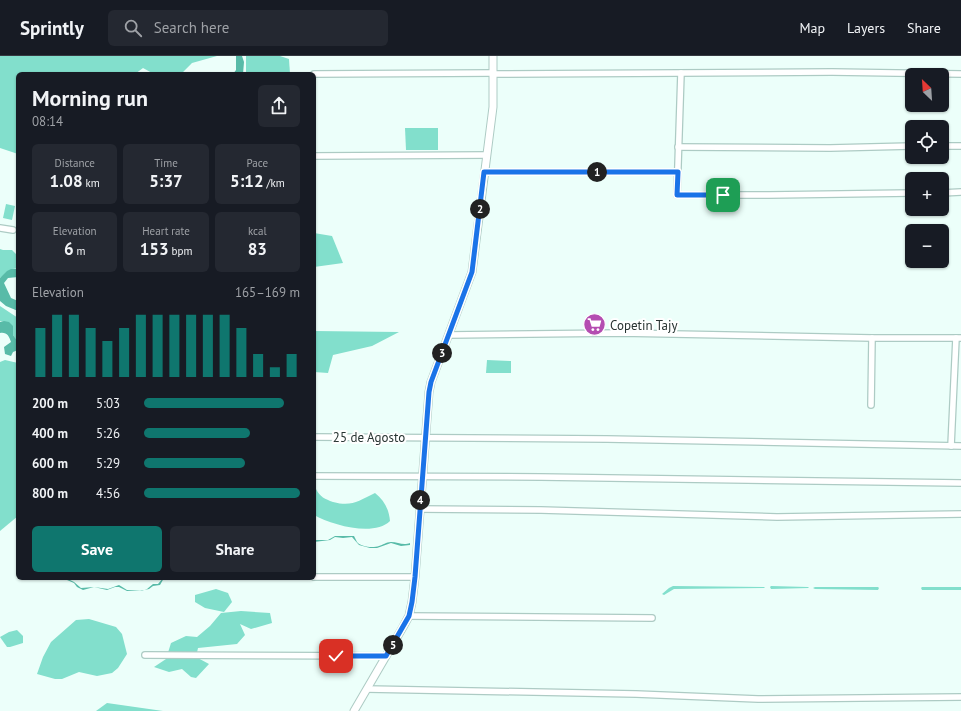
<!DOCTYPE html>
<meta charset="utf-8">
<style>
:root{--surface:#171b24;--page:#242831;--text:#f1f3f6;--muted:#9ea1a6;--line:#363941;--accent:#0f766e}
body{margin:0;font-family:"PT Sans",sans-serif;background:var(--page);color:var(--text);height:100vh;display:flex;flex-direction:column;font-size:15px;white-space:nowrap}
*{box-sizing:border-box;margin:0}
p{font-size:13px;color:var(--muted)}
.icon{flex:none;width:22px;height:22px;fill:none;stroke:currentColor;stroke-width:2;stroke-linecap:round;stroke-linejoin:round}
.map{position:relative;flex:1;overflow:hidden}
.side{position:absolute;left:16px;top:16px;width:300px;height:508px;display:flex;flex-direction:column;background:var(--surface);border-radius:6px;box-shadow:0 1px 3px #0004}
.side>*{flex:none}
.needle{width:26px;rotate:335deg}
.buttons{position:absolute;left:905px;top:12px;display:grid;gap:8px}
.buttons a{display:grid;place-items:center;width:44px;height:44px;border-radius:6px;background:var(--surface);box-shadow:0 1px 3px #0004;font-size:20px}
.pin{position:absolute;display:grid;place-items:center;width:34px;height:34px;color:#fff;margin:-17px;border-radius:8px;box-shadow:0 2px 6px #0006}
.km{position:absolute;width:20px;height:20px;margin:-10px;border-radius:50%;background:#222;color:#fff;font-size:11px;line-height:20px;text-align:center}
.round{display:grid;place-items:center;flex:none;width:42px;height:42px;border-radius:6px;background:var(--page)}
.headline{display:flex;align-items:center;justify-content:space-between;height:68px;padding:0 16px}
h1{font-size:22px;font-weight:600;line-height:30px}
.metrics{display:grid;grid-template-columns:repeat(3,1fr);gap:6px;height:68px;padding:4px 16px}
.metrics div{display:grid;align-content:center;border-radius:6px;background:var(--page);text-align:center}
.metrics b{font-size:17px;font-weight:600}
.metrics small{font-size:11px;font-weight:400}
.metrics p{font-size:11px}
.chart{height:112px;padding:8px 16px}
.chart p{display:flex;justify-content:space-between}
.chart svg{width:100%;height:72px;margin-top:4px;stroke:var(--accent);stroke-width:6}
.cta{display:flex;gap:8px;margin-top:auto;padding:8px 16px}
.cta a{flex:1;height:46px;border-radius:6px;background:var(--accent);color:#fff;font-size:16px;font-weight:600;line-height:46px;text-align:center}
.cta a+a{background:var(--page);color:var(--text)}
ul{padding:0 16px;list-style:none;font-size:13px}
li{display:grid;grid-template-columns:64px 48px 1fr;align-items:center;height:30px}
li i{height:10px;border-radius:5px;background:var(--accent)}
header{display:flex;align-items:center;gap:24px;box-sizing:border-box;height:56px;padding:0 20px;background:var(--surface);border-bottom:1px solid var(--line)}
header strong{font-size:19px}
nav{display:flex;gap:22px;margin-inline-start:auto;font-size:14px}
.search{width:280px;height:36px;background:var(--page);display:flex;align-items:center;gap:10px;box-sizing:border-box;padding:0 14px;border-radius:6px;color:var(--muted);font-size:15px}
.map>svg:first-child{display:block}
.green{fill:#82dfcc}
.water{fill:#58bba8}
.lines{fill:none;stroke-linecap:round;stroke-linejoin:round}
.street-casing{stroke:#adcbc4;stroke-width:8}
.secondary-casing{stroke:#adcbc4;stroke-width:9}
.street{stroke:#fff;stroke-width:5.5}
.secondary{stroke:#fff;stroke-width:7}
.route-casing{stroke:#fff;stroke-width:8}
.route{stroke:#1a73e8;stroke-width:5}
.labels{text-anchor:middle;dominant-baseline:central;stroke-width:4;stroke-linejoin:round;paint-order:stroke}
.poi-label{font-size:13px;fill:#283432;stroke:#fff;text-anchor:start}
.street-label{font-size:13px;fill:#283432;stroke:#fff}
</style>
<header>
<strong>Sprintly</strong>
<div class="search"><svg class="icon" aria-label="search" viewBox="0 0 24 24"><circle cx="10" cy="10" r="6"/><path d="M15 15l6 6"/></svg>Search here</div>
<nav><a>Map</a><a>Layers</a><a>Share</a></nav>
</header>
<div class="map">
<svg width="961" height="655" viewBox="0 0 961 655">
<rect width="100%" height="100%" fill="#ecfffa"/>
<g class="green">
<polygon points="0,0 217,0 192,7 181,18 154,18 143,12 135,18 18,18 18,98 0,92"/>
<polygon points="246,0 280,0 289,3 290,18 246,18"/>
<polygon points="405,72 438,72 438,94 406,94"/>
<polygon points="6,148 15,150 12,164 3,162"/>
<polygon points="314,177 332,180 343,207 314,211"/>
<polygon points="0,193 3,194 12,194 18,200 18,212 13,213 0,222"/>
<polygon points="0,250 18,262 18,287 5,266 0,265"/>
<polygon points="314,275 399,276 372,290 333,299 328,317 314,316"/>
<polygon points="5,304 18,307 18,460 0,475 0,306"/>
<polygon points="487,304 511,305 511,317 486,317"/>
<path d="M314,433H316C320,441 325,443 333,446C352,451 358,445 375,437C384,444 389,453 390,465C374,481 332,469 314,459Z"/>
<polygon points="673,530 764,531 765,532 674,533 664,539 662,538 669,532"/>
<polygon points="771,530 808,531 809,532 771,533 770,531"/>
<polygon points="815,531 878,531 879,532 878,534 815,533 813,532"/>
<polygon points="922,531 961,531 961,534 922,534 921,532"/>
<polygon points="216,533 228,537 232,546 224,556 205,552 195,546 195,539"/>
<polygon points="241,555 270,557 272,567 251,573 240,568 245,579 237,588 198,592 196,601 209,608 196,622 191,621 182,613 169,616 154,611 166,603 171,587 186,580 197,581 210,570 221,557"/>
<polygon points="89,563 116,571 122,578 127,598 118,612 112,617 97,620 79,616 62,623 55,623 37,618 43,601 51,586 76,564"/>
<polygon points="17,574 23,580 23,587 10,591 7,591 0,581 9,576"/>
<polygon points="107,647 163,655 96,655"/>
</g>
<g class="water">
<polygon points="236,0 242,0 244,6 243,18 233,18 236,14"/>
<polygon points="11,213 18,213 18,221 8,222 4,227 11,242 18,245 18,255 6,250 0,245 0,222 7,215"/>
<path d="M4,265L9,266L13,270V279L18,286V294L13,296L11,300L5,298L4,291L11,286C9,280 7,276 0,277V266Z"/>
<path d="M335,480H354C355,482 356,484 357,486C361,491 373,492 379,490C383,489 386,486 391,486C398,486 403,490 410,487V489L401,490L391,487L377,492H370L359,489L352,481L343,482L335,481L330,484L314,486L316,484H328Z"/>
<polygon points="66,522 74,526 81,532 94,531 108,533 119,529 127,534 142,535 147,533 153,528 158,528 163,522 164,522 160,529 153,530 149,533 140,535 127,535 119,531 115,531 107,534 94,531 83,534 77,531 74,527 67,524"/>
</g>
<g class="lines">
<defs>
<g id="street">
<polyline points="681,17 677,139 769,139 912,137"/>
<polyline points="314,18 493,17"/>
<polyline points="494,18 832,16 961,18"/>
<polyline points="942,90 961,90"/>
<polyline points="678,91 830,92 912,90"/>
<polyline points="314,100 487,99"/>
<polyline points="484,116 678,116"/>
<polyline points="942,137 961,136"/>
<polyline points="0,172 13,174"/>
<polyline points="449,279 621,277 872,282 961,282"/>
<polyline points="871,349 872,282"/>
<polyline points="314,381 607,383 961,390"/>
<polyline points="951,390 956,282"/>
<polyline points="314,420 541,421 961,427"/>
<polyline points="420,453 541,454 777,461 961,458"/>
<polyline points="314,521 415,521"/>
<polyline points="409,560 652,562"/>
<polyline points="145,599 386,600"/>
<polyline points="367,633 636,638 758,643 961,641"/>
</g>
<polyline id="secondary" points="354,655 403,571 409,560 412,546 415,521 429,336 431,326 472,216 493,51 493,0"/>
</defs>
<use href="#street" class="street-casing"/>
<use href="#secondary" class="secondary-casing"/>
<use href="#street" class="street"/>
<use href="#secondary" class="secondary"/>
</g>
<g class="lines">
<defs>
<polyline id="route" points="336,600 386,600 409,560 412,546 415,521 429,336 431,326 472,216 484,116 678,116 677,139 723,139"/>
</defs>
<use href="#route" class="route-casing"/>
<use href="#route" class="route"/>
</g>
<defs>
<symbol id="supermarket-disc" viewBox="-11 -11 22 22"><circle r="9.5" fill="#b44db1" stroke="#fff"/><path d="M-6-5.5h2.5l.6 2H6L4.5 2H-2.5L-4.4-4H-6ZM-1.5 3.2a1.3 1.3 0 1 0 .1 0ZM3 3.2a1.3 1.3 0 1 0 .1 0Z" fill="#fff"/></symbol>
</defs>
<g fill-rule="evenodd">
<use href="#supermarket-disc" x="582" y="256" width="25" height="25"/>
</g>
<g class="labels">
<g class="poi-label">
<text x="610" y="269">Copetin Tajy</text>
</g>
<g class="street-label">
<text x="369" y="381">25 de Agosto</text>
</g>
</g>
</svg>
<div class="buttons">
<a><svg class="needle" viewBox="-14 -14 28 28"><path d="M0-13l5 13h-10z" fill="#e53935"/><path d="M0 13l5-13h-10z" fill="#9ea1a6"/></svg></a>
<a><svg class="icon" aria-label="locate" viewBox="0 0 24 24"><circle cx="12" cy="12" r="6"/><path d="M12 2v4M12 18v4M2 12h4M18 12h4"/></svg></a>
<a>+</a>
<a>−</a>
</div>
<div class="pin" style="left:723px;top:139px;background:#1e9e55"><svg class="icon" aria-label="arrive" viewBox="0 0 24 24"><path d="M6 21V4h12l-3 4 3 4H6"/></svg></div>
<div class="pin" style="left:336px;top:600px;background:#d93025"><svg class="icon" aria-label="check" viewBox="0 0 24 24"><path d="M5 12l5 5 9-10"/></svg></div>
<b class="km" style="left:597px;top:116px">1</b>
<b class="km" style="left:480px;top:153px">2</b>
<b class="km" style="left:442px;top:297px">3</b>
<b class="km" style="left:420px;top:444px">4</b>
<b class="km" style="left:393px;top:589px">5</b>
<section class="side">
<div class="headline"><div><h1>Morning run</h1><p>08:14</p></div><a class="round"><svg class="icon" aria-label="share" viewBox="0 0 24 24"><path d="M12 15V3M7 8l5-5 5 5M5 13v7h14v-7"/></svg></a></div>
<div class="metrics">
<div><p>Distance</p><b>1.08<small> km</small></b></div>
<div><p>Time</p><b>5:37</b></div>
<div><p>Pace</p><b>5:12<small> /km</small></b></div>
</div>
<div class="metrics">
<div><p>Elevation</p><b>6<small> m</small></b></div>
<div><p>Heart rate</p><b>153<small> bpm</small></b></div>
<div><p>kcal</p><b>83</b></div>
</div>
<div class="chart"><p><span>Elevation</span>165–169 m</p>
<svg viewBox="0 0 160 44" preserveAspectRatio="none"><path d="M5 44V14M15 44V6M25 44V6M35 44V14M45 44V22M55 44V14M65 44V6M75 44V6M85 44V6M95 44V6M105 44V6M115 44V6M125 44V14M135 44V30M145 44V38M155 44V30"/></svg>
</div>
<ul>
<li><b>200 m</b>5:03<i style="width:90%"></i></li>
<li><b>400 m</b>5:26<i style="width:68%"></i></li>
<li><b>600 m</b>5:29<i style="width:65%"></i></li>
<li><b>800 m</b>4:56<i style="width:100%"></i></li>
</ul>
<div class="cta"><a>Save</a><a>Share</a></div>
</section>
</div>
